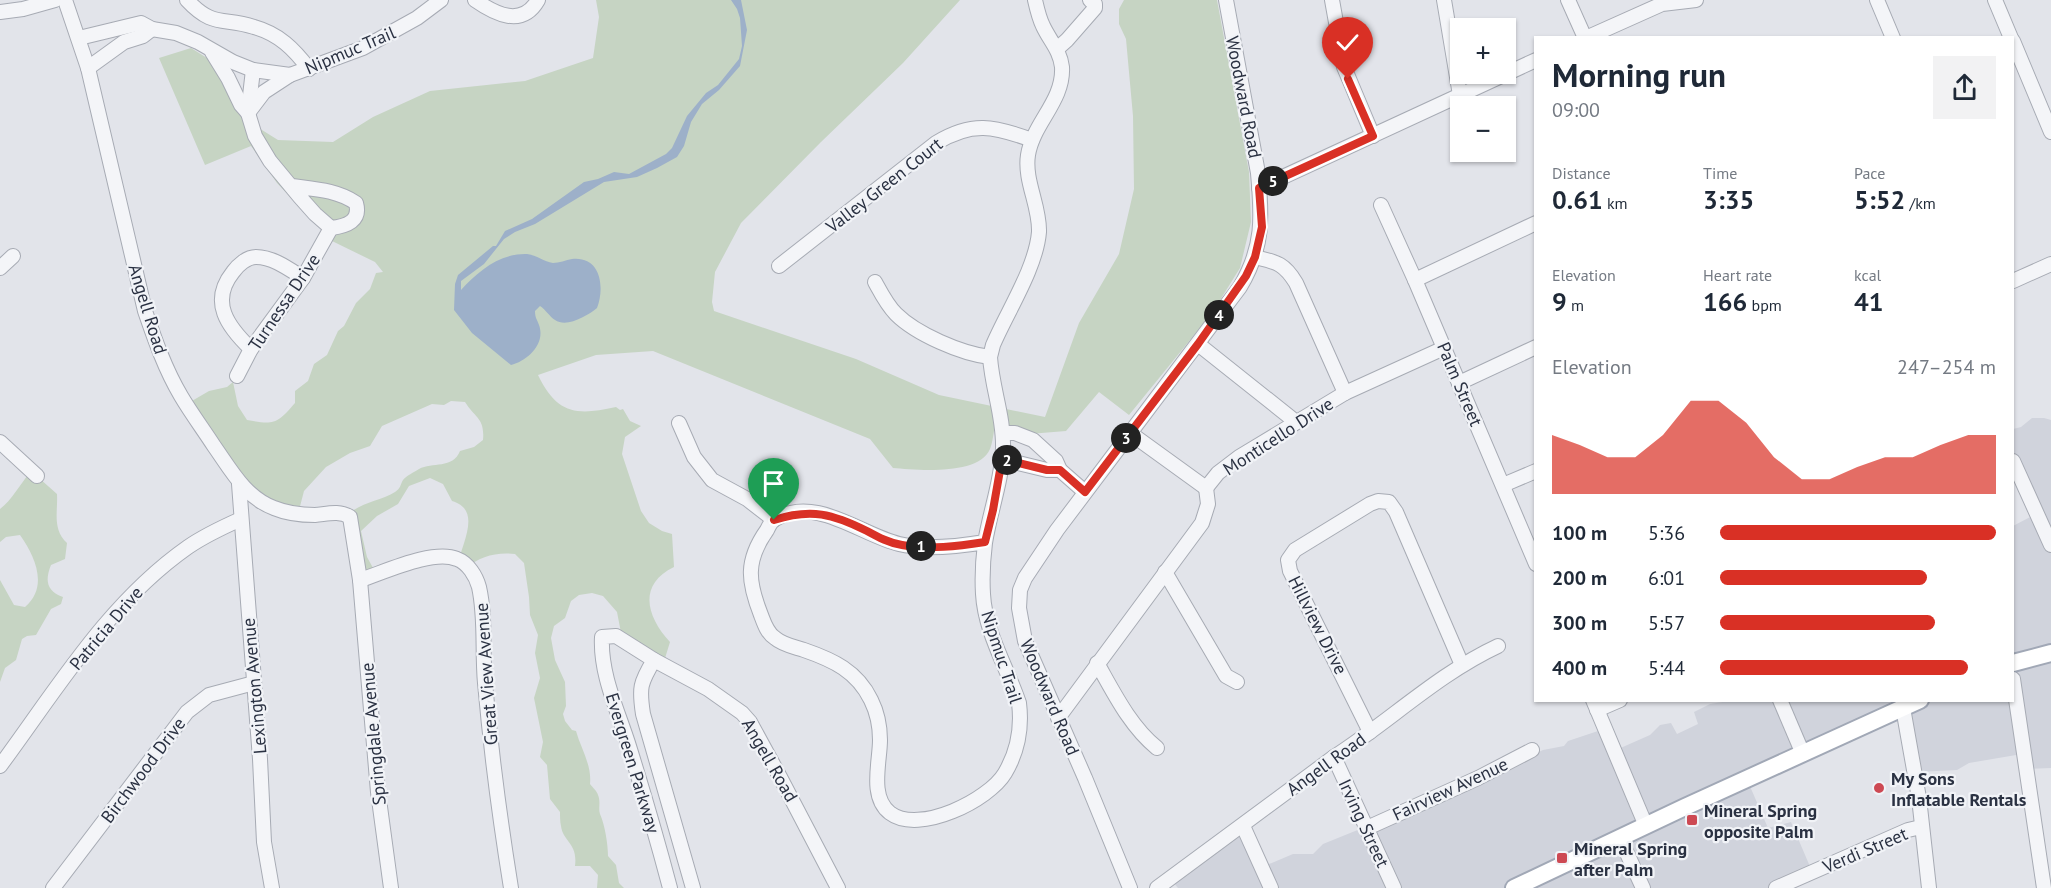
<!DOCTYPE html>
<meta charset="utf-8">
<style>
:root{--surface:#fff;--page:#f2f2f3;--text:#1f2937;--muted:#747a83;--accent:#d93025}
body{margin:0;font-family:"PT Sans",sans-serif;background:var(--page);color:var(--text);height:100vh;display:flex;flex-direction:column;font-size:22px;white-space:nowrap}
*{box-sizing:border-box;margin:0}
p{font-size:20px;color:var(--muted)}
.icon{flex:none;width:33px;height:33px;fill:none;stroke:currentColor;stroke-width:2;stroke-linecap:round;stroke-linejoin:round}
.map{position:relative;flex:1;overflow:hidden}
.panel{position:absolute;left:1534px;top:36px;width:480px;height:666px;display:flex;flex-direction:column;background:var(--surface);border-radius:0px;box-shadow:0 2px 4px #0004}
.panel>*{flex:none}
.fabs{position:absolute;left:1450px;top:18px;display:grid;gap:12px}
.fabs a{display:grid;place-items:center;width:66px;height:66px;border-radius:0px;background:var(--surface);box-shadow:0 2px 4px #0004;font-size:30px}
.pin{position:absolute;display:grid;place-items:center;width:51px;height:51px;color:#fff;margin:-62px -26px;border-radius:50% 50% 50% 0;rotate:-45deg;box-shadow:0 0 6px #0007}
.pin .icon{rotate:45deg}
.km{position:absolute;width:30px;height:30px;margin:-15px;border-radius:50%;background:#222;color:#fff;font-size:16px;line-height:30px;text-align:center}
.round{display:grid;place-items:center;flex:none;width:63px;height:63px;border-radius:0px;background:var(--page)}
.headline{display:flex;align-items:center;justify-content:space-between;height:102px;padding:0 18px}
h1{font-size:33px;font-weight:800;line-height:45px}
.metrics{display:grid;grid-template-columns:repeat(3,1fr);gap:9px;height:102px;padding:6px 18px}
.metrics div{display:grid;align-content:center}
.metrics b{font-size:26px;font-weight:800}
.metrics small{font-size:16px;font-weight:400}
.metrics p{font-size:16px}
.chart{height:168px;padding:12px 18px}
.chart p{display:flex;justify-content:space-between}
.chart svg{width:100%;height:108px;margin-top:6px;fill:var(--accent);opacity:.7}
ul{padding:0 18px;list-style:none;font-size:20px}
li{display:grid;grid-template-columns:96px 72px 1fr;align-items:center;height:45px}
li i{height:15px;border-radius:8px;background:var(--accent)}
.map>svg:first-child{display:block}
.built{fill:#d0d3dc}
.green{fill:#c6d4c3}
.water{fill:#9db0c9}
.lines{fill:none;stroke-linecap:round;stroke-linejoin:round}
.minor-casing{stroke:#a7abb4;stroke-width:16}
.major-casing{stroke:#a1a8b6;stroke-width:20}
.minor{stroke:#f4f5f8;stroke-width:14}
.major{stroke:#fff;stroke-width:16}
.route-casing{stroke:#fff;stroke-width:12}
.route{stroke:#d93025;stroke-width:8}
.poi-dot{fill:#cd4953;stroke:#f1f3f7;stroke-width:2}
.labels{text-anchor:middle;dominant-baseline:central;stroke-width:4.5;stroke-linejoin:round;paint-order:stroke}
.street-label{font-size:18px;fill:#2a3142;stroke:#f1f3f7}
.poi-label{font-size:18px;font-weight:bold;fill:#2a3142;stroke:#f1f3f7;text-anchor:start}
</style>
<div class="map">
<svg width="2051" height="888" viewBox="0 0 2051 888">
<rect width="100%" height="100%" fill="#e2e4ea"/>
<polygon class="built" points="2032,418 2044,418 2051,420 2051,768 2026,769 2022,754 1969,763 1957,770 1917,772 1909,712 1749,784 1768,828 1791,822 1814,876 1788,888 1178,888 1173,882 1241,830 1262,867 1293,854 1313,854 1323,844 1449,793 1543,750 1564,746 1568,741 1604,729 1616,750 1650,735 1660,725 1671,723 1677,734 1698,724 1694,712 1710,704 1735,700 2013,700 2013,526 2036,514 2013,459 2013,429 2021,427"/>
<g class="green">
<path d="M596,0H960L903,63L821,142L741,223L715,272L712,302L714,311L856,359L939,395L1045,417L1079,323L1119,254L1134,189L1133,116L1126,39L1119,24V9L1124,0H1217L1249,172L1251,222L1240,268L1212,313L1129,415L1099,392L1066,431L1029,434L994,431C993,437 992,444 990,449C979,476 916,470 893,468L870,439L653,351L596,355L538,375C557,414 576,416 616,407L620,410L623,409L630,421L641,426L625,437L622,454L641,511L649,523L662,531L672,534L674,567C637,585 647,617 670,642L662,668L623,643L617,612L603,596L592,593L579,595L571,601L565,618L554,626L551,638L555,660L565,682L566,706L563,714L565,721L572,730L576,731C581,749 592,765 590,784C593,788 597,791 598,795C601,802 598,809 600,814C605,825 608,845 608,856L616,865L619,883L624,888H597L598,875L590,866H575C578,843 563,842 561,826C560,822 560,816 560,812L550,799L547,765L540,757L543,742L534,698L540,678L535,653L538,635L530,615L529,597L524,563L515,554C496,552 480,556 465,569L458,565C461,544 483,510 452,501L443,484L430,478L409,486L398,504L377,516L361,531L367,557L378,577L365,580L345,518C358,502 379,502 395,492C401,488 400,485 403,480C406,476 414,472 419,469C432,462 453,469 460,451L474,447L483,440C485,418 475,418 465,402L451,401L444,405L432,404L382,426L370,446L350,453L326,467L304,491L297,518L233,485L185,405L209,391L227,387L233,382L238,406L247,420C274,425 277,424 295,403V391L308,381L314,364L327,355L338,331L344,326L356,303L370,289L376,273L383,272L375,262L332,241L277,183L251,146L205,165L159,58L191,48L215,63L241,117L278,140L333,142L373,117L430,91L525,81L593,58L599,17Z"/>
<path d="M31,471L57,494C58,512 52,529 67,543L65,559L51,565C45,580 46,591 63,597L61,604L51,609L36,635L27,636L22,639L16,660L5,668L0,682V580L14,605L25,607C49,587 35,556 20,535L6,537L0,542V509C11,501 21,483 31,471Z"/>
</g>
<path class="water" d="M731,0H741L747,30L740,66L719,90L702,104L691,122L684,146L677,157L657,168L637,177L604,182L535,224L515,232L504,239L484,264L461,281V290C478,271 500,253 527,254C537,255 544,262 553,263C559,263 566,260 572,259C601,256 605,287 597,308C587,316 567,328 555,320C549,316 546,310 540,306L535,311C535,318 537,319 539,325C546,344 527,361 511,365L472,333L454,310L455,284L458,275L493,246H496L505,231L532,219L584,182L598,179L614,172L629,174L666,154L672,148L687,116L706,93L718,85L739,59L742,46L740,18L737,9Z"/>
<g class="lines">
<defs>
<g id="minor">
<path d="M65,0L88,68L145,311C155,340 165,369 181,396C191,413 203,429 214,446C231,470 245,497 274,508C286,513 301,515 315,515C327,514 339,510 350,517L360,580L378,792L391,888"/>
<path d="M187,0C213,28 223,17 254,27C279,34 294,49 309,69"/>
<path d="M475,0C495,14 522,28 538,0"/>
<polyline points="1332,0 1344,67 1373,136"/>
<polyline points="1444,0 1460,95"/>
<polyline points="1568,0 1585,38"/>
<polyline points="1877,0 1893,38"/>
<polyline points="1995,0 2011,38"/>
<polyline points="0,12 23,9 55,0"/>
<polyline points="79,38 141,23 152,29 176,33 198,42 233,62 253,70 290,75 363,48 417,18 441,0"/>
<polyline points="1586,38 1662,4 1696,0"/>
<polyline points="2013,41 2051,132"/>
<polyline points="1058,48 1067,40 1095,8 1095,4 1090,0"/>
<polyline points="212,52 228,78 241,105 248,113 264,92 290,75"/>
<polyline points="88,68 124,42 143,36 152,29"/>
<path d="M253,70L248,113L255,136L270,161L299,196L315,214L331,228C347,226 361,221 356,203C337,190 314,189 292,186"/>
<polyline points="1259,188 1536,60"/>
<polyline points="1381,205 1415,280 1536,564"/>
<path d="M1255,257C1276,262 1284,263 1296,283L1345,393"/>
<path d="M779,266L936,143C972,121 994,126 1032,140"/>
<polyline points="0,268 13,256"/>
<polyline points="1415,280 1536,223"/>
<polyline points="2013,281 2051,264"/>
<path d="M875,282C881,293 887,305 896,314C916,334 962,354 990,357"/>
<polyline points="1198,344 1296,422"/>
<path d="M251,349C228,327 209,302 233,272C238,265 247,257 256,257C273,257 289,269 303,278"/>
<polyline points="237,376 251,349 303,278 331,228"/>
<polyline points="1459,383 1536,347"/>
<polyline points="679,423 694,457 712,480 747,499 774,520"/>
<polyline points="1003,433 1015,433 1033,440 1056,461 1060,470 1085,492"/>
<polyline points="1130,433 1206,488"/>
<polyline points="0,442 37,476"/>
<polyline points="1002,459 1047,470 1060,470"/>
<polyline points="2013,461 2051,545"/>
<polyline points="239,484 260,759 264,842 272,888"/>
<polyline points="1503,485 1536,471"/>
<polyline points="1206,488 1218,473 1239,457 1345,393 1444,348"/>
<path d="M985,542C961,546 923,550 899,544C861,535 816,495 775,519C771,521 769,526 767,530C745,561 748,582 761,615C764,623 767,633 775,638C783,645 795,647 804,650C833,660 857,671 871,700C877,712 880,726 880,740C880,762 869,797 890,813C919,835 989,800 1005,773C1018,751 1022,727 1019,703C1007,667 985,632 983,594C982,577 983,559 985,543C990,511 1002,481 1003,448C1004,417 992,388 990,357L993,345C1007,312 1036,268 1039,232C1040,206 1024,181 1028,155C1033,123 1064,101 1062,67C1060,50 1050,41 1043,26C1039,18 1037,9 1035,0"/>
<polyline points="1165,572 1226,676 1237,682"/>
<path d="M360,580C385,572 433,549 457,559C468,563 476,576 479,587C486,618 482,652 485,683C491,752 500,820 511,888"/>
<path d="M654,660C640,683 639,688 643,714L693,888"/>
<path d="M1097,663C1114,693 1130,726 1157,748"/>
<polyline points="2013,679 2044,888"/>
<polyline points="1593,700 1646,826"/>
<polyline points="1780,700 1803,754"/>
<polyline points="1903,708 1919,798 1929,888"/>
<polyline points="1597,710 1620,700"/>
<polyline points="1058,718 1202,523 1208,504 1206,488"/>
<polyline points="1370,732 1290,571 1288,560 1295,550 1370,504 1378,501 1389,502 1396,512 1462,665"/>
<polyline points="1334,757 1394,888"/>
<path d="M0,766C57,689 108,603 188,547C204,536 223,527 241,519"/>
<polyline points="1243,826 1271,888"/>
<polyline points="1367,828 1478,778 1532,750"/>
<polyline points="1620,838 1643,888"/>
<polyline points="53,888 187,712 209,695 254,683"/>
<path d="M670,888C657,839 643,791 628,743C617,709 600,673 602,637L616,636L654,660L708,689L742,713L750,722L780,777L838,888"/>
<path d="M1130,888L1085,778L1025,641L1019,608L1020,590L1025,578L1057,530L1240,287C1264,247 1262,217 1258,173L1226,0"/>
<path d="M1157,888L1334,757C1390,721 1438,674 1498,646"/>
<polyline points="1776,888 1908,830 1921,827"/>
</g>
<g id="major">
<polyline points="2013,663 2051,653"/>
<polyline points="1514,888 1685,807 1920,700"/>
</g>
</defs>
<use href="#minor" class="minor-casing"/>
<use href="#major" class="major-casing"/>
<use href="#minor" class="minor"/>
<use href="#major" class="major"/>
</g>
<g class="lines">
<defs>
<path id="route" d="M774,520C811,508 833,514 867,531C878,537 889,543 902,545C928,550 959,546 985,542L993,510L1002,459L1047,470H1060L1085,492L1198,344L1246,276L1255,257L1262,227L1259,188L1373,136L1348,79"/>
</defs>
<use href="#route" class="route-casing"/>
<use href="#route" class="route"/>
</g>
<g class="poi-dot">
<circle cx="1879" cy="788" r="6"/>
<rect x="1686" y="814" width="12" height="12" rx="3"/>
<rect x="1556" y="852" width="12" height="12" rx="3"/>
</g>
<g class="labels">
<g class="street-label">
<text transform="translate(350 50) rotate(-23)">Nipmuc Trail</text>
<text transform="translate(1244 97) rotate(79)">Woodward Road</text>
<text transform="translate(884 185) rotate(-38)">Valley Green Court</text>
<text transform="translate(284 302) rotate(-56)">Turnessa Drive</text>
<text transform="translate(148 309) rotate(73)">Angell Road</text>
<text transform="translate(1460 384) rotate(67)">Palm Street</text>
<text transform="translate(1278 436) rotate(-33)">Monticello Drive</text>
<text transform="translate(1318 625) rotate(63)">Hillview Drive</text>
<text transform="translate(106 628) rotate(-50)">Patricia Drive</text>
<text transform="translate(1002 657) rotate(72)">Nipmuc Trail</text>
<text transform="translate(486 674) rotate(-94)">Great View Avenue</text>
<text transform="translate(254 686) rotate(-95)">Lexington Avenue</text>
<text transform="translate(1050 697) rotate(67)">Woodward Road</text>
<text transform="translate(373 734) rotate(-95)">Springdale Avenue</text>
<text transform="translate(770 760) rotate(60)">Angell Road</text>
<text transform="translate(633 763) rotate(73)">Evergreen Parkway</text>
<text transform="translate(1326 764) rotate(-36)">Angell Road</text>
<text transform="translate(143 770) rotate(-53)">Birchwood Drive</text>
<text transform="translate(1450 789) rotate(-25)">Fairview Avenue</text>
<text transform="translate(1364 823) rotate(65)">Irving Street</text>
<text transform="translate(1865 850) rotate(-23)">Verdi Street</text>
</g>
<g class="poi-label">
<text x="1891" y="778">My Sons<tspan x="1891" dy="21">Inflatable Rentals</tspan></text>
<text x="1704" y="810">Mineral Spring<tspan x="1704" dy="21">opposite Palm</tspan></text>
<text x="1574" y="848">Mineral Spring<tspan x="1574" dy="21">after Palm</tspan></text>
</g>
</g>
</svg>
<div class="fabs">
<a>+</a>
<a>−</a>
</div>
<div class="pin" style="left:774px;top:520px;background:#1e9e55"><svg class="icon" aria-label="arrive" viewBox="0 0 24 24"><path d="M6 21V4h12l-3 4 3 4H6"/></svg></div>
<div class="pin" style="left:1348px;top:79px;background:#d93025"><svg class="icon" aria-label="check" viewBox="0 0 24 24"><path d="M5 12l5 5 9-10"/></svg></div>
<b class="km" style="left:921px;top:546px">1</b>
<b class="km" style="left:1007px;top:460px">2</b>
<b class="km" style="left:1126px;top:438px">3</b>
<b class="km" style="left:1219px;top:315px">4</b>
<b class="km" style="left:1273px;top:181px">5</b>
<section class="panel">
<div class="headline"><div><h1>Morning run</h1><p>09:00</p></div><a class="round"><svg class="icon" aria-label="share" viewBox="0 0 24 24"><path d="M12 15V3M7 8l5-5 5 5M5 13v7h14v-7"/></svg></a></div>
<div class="metrics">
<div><p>Distance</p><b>0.61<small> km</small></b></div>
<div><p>Time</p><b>3:35</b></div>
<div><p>Pace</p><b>5:52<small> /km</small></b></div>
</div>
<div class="metrics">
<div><p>Elevation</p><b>9<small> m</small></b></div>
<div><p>Heart rate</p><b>166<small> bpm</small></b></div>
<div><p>kcal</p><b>41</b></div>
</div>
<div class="chart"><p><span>Elevation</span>247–254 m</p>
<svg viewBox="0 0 160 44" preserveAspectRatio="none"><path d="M0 44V20L10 24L20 29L30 29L40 20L50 6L60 6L70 15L80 29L90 38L100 38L110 33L120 29L130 29L140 24L150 20L160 20V44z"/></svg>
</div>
<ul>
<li><b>100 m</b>5:36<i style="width:100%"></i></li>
<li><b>200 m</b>6:01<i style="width:75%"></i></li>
<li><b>300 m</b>5:57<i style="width:78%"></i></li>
<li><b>400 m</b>5:44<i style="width:90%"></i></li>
</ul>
</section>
</div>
